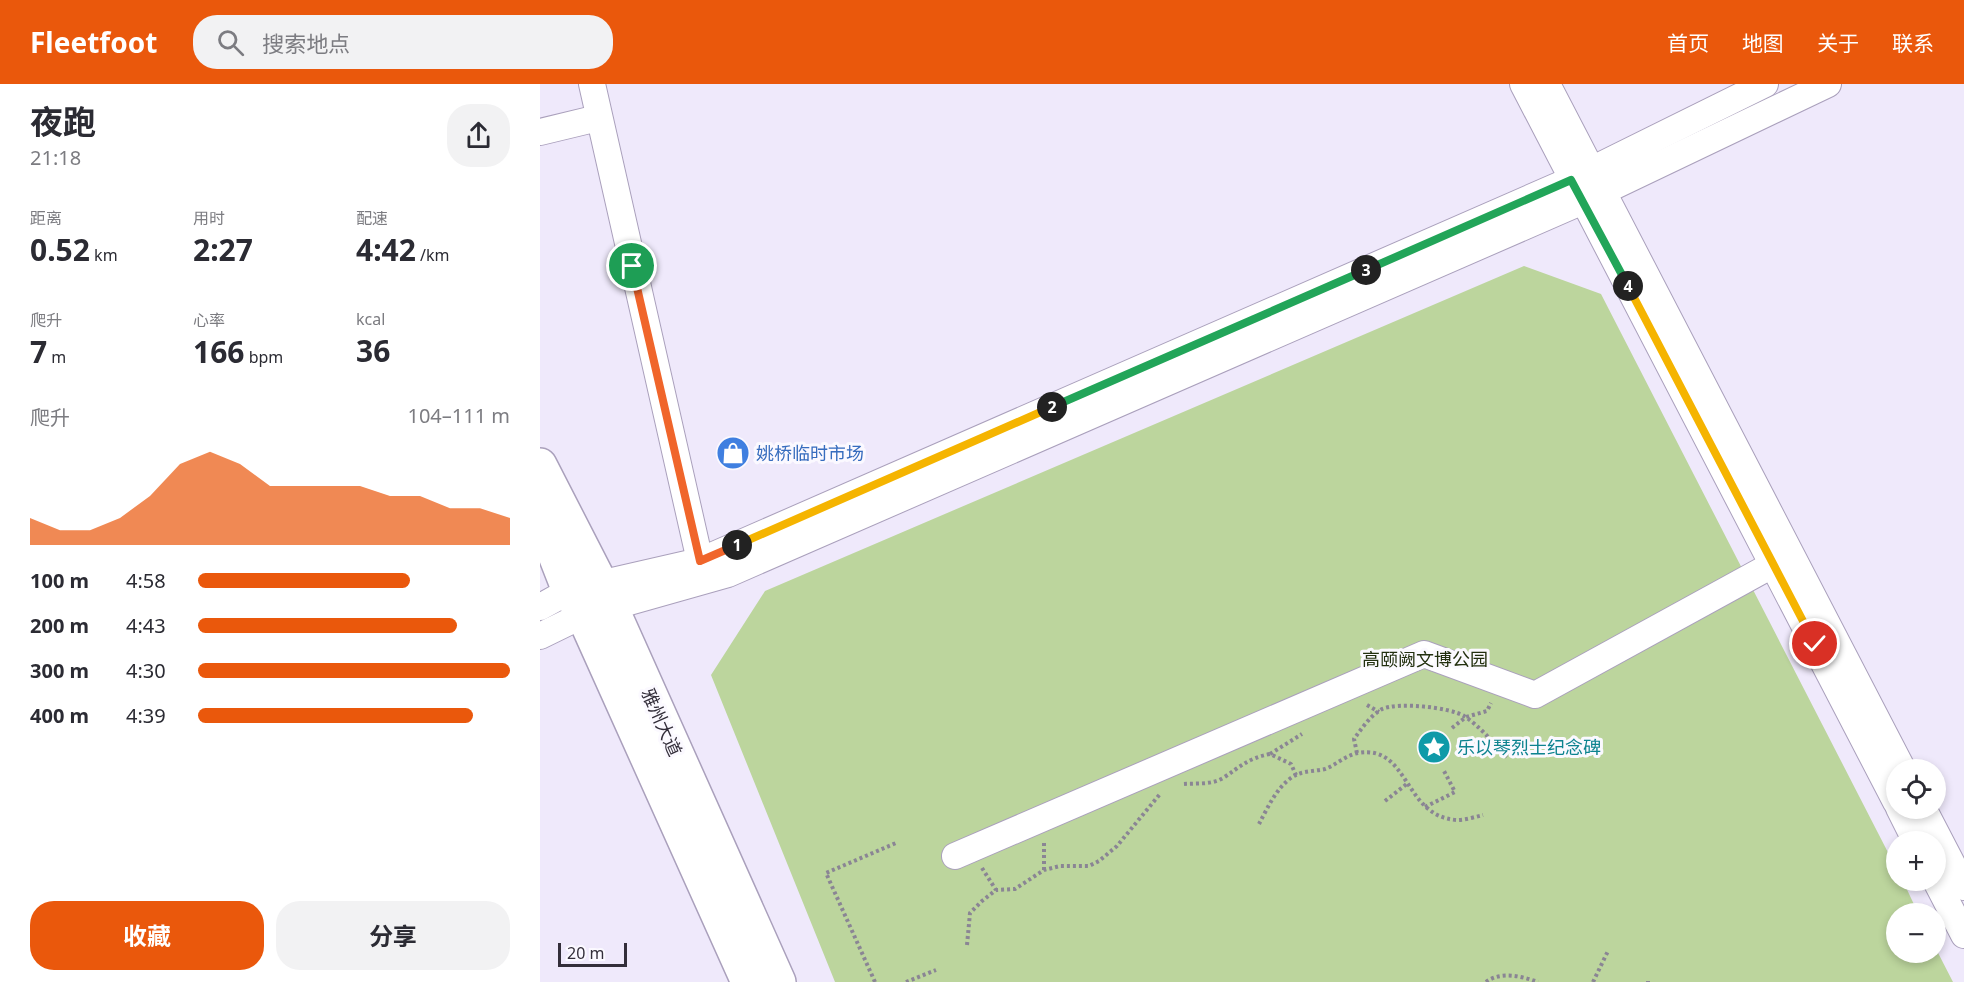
<!DOCTYPE html>
<html lang="zh">
<meta charset="utf-8">
<style>
:root{--surface:#fff;--page:#f2f2f3;--text:#2b2b33;--muted:#7c7c81;--accent:#ea580c}
body{margin:0;font-family:"Noto Sans","Noto Sans SC",sans-serif;background:var(--page);color:var(--text);height:100vh;display:flex;flex-direction:column;font-size:22px;white-space:nowrap}
*{box-sizing:border-box;margin:0}
p{font-size:20px;color:var(--muted)}
.icon{flex:none;width:33px;height:33px;fill:none;stroke:currentColor;stroke-width:2;stroke-linecap:round;stroke-linejoin:round}
.map{position:relative;flex:1;overflow:hidden}
.panel{display:flex;flex-direction:column;background:var(--surface);width:540px}
.panel>*{flex:none}
.controls{position:absolute;left:1346px;top:675px;display:grid;gap:12px}
.controls a{display:grid;place-items:center;width:60px;height:60px;border-radius:50%;background:var(--surface);box-shadow:0 3px 9px #0003;font-size:30px}
.scale{position:absolute;left:18px;bottom:15px;width:69px;box-sizing:border-box;padding-left:6px;border:3px solid #332e3a;border-top:0;font-size:16px;line-height:21px;white-space:nowrap;color:#332e3a;-webkit-text-stroke:4px #fbf9ff;paint-order:stroke}
.pin{position:absolute;display:grid;place-items:center;width:51px;height:51px;color:#fff;margin:-26px;border:3px solid #fff;border-radius:50%;box-shadow:0 2px 6px #0007}
.km{position:absolute;width:30px;height:30px;margin:-15px;border-radius:50%;background:#222;color:#fff;font-size:16px;line-height:30px;text-align:center}
.round{display:grid;place-items:center;flex:none;width:63px;height:63px;border-radius:24px;background:var(--page)}
.headline{display:flex;align-items:center;justify-content:space-between;height:102px;padding:0 30px}
h1{font-size:33px;font-weight:700;line-height:45px}
.metrics{display:grid;grid-template-columns:repeat(3,1fr);gap:9px;height:102px;padding:6px 30px}
.metrics div{display:grid;align-content:center}
.metrics b{font-size:30px;font-weight:700}
.metrics small{font-size:16px;font-weight:400}
.metrics p{font-size:16px}
.chart{height:168px;padding:12px 30px}
.chart p{display:flex;justify-content:space-between}
.chart svg{width:100%;height:108px;margin-top:6px;fill:var(--accent);opacity:.7}
.button{display:flex;gap:12px;margin-top:auto;padding:12px 30px}
.button a{flex:1;height:69px;border-radius:24px;background:var(--accent);color:#fff;font-size:24px;font-weight:700;line-height:69px;text-align:center}
.button a+a{background:var(--page);color:var(--text)}
ul{padding:0 30px;list-style:none;font-size:20px}
li{display:grid;grid-template-columns:96px 72px 1fr;align-items:center;height:45px}
li i{height:15px;border-radius:8px;background:var(--accent)}
header{display:flex;align-items:center;gap:36px;box-sizing:border-box;height:84px;padding:0 30px;background:var(--accent);color:#fff}
header strong{font-size:28px}
nav{display:flex;gap:33px;margin-inline-start:auto;font-size:21px}
.search{width:420px;height:54px;background:var(--page);display:flex;align-items:center;gap:15px;box-sizing:border-box;padding:0 21px;border-radius:24px;color:var(--muted);font-size:22px}
main{display:flex;flex:1;min-height:0}
.map>svg:first-child{display:block}
.green{fill:#bcd59d}
.lines{fill:none;stroke-linecap:round;stroke-linejoin:round}
.minor-casing{stroke:#aaa0bc;stroke-width:28}
.major-casing{stroke:#aaa0bc;stroke-width:36}
.path{stroke:#8a8594;stroke-width:4;stroke-dasharray:3 3;stroke-linecap:butt}
.minor{stroke:#fff;stroke-width:26}
.major{stroke:#fff;stroke-width:33}
.split-1-casing{stroke:#fff;stroke-width:12}
.split-2-casing{stroke:#fff;stroke-width:12}
.split-3-casing{stroke:#fff;stroke-width:12}
.split-4-casing{stroke:#fff;stroke-width:12}
.split-5-casing{stroke:#fff;stroke-width:12}
.split-1{stroke:#f0652b;stroke-width:8}
.split-2{stroke:#f5b400;stroke-width:8}
.split-3{stroke:#22a559;stroke-width:8}
.split-4{stroke:#22a559;stroke-width:8}
.split-5{stroke:#f5b400;stroke-width:8}
.labels{text-anchor:middle;dominant-baseline:central;stroke-width:6;stroke-linejoin:round;paint-order:stroke}
.shop-label{font-size:18px;fill:#366cbe;stroke:#fbf9ff;text-anchor:start}
.park-label{font-size:18px;fill:#222f0f;stroke:#fbf9ff}
.street-label{font-size:18px;fill:#332e3a;stroke:#fbf9ff}
.culture-label{font-size:18px;fill:#0d838f;stroke:#fbf9ff;text-anchor:start}
</style>
<header>
<strong>Fleetfoot</strong>
<div class="search"><svg class="icon" aria-label="search" viewBox="0 0 24 24"><circle cx="10" cy="10" r="6"/><path d="M15 15l6 6"/></svg>搜索地点</div>
<nav><a>首页</a><a>地图</a><a>关于</a><a>联系</a></nav>
</header>
<main>
<section class="panel">
<div class="headline"><div><h1>夜跑</h1><p>21:18</p></div><a class="round"><svg class="icon" aria-label="share" viewBox="0 0 24 24"><path d="M12 15V3M7 8l5-5 5 5M5 13v7h14v-7"/></svg></a></div>
<div class="metrics">
<div><p>距离</p><b>0.52<small> km</small></b></div>
<div><p>用时</p><b>2:27</b></div>
<div><p>配速</p><b>4:42<small> /km</small></b></div>
</div>
<div class="metrics">
<div><p>爬升</p><b>7<small> m</small></b></div>
<div><p>心率</p><b>166<small> bpm</small></b></div>
<div><p>kcal</p><b>36</b></div>
</div>
<div class="chart"><p><span>爬升</span>104–111 m</p>
<svg viewBox="0 0 160 44" preserveAspectRatio="none"><path d="M0 44V33L10 38L20 38L30 33L40 24L50 11L60 6L70 11L80 20L90 20L100 20L110 20L120 24L130 24L140 29L150 29L160 33V44z"/></svg>
</div>
<ul>
<li><b>100 m</b>4:58<i style="width:68%"></i></li>
<li><b>200 m</b>4:43<i style="width:83%"></i></li>
<li><b>300 m</b>4:30<i style="width:100%"></i></li>
<li><b>400 m</b>4:39<i style="width:88%"></i></li>
</ul>
<div class="button"><a>收藏</a><a>分享</a></div>
</section>
<div class="map">
<svg width="1424" height="898" viewBox="0 0 1424 898">
<rect width="100%" height="100%" fill="#efe9fb"/>
<polygon class="green" points="984,182 1061,210 1356,784 1356,796 1363,797 1378,829 1356,830 1356,868 1395,868 1395,863 1413,898 295,898 171,591 225,507"/>
<g class="lines">
<defs>
<g id="minor">
<polyline points="52,0 160,477"/>
<polyline points="983,0 1356,718"/>
<polyline points="1007,0 1363,686"/>
<polyline points="0,48 58,34"/>
<polyline points="0,523 29,507 160,477 1031,96 1225,0"/>
<polyline points="0,552 43,531 188,490 1043,117 1288,0"/>
<polyline points="1359,724 1376,758"/>
<polyline points="1383,724 1424,803"/>
<polyline points="415,772 884,570 995,611 1234,480"/>
<polyline points="1395,795 1424,851"/>
</g>
<g id="major">
<polyline points="0,381 61,500 239,898"/>
<polyline points="0,433 29,507 43,531 208,898"/>
</g>
</defs>
<use href="#minor" class="minor-casing"/>
<use href="#major" class="major-casing"/>
<g class="path">
<polyline points="827,621 839,628"/>
<polyline points="912,644 926,633 947,627 951,619"/>
<path d="M817,669L814,655C822,644 830,632 842,625C858,618 909,623 924,632C940,642 954,660 967,673"/>
<polyline points="730,670 762,650"/>
<path d="M644,700C657,699 671,701 683,694C700,683 708,674 730,670L751,680L756,691"/>
<polyline points="845,717 868,699"/>
<polyline points="885,723 915,708 904,687"/>
<path d="M719,740C728,723 739,698 758,690C766,687 776,687 785,685C796,681 806,671 818,669C870,660 863,733 917,736C925,736 935,733 943,731"/>
<polyline points="504,759 504,786"/>
<polyline points="442,784 456,806"/>
<polyline points="427,861 430,829 442,817 456,806 475,805 504,786 520,782 549,782 559,777 577,762 620,710"/>
<polyline points="335,898 286,789 356,759"/>
<polyline points="366,898 396,886"/>
<path d="M946,898C961,887 981,892 998,898"/>
<polyline points="1053,898 1068,867"/>
<polyline points="1108,898 1108,897"/>
</g>
<use href="#minor" class="minor"/>
<use href="#major" class="major"/>
</g>
<g class="lines">
<defs>
<polyline id="split-1" points="92,182 160,477 197,461"/>
<polyline id="split-2" points="197,461 512,323"/>
<polyline id="split-3" points="512,323 826,186"/>
<polyline id="split-4" points="826,186 1031,96 1088,202"/>
<polyline id="split-5" points="1088,202 1275,560"/>
</defs>
<use href="#split-1" class="split-1-casing"/>
<use href="#split-2" class="split-2-casing"/>
<use href="#split-3" class="split-3-casing"/>
<use href="#split-4" class="split-4-casing"/>
<use href="#split-5" class="split-5-casing"/>
<use href="#split-1" class="split-1"/>
<use href="#split-2" class="split-2"/>
<use href="#split-3" class="split-3"/>
<use href="#split-4" class="split-4"/>
<use href="#split-5" class="split-5"/>
</g>
<defs>
<symbol id="shop-disc" viewBox="-11 -11 22 22"><circle r="9.5" fill="#3f7fe0" stroke="#fbf9ff"/><path d="M-5-2.5h2.3a2.7 3.5 0 0 1 5.4 0H5L5.5 6h-11ZM-1.5-2.5h3a1.5 2.3 0 0 0-3 0Z" fill="#fff"/></symbol>
<symbol id="sight-disc" viewBox="-11 -11 22 22"><circle r="9.5" fill="#0f9aa8" stroke="#fbf9ff"/><path d="M0-6L1.8-2.2L6-1.7L2.9 1.2L3.7 5.4L0 3.3L-3.7 5.4L-2.9 1.2L-6-1.7L-1.8-2.2Z" fill="#fff"/></symbol>
</defs>
<g fill-rule="evenodd">
<use href="#shop-disc" x="174" y="350" width="38" height="38"/>
<use href="#sight-disc" x="875" y="644" width="38" height="38"/>
</g>
<g class="labels">
<g class="shop-label">
<text x="216" y="369">姚桥临时市场</text>
</g>
<g class="park-label">
<text x="885" y="575">高颐阙文博公园</text>
</g>
<g class="street-label">
<text transform="translate(122 638) rotate(66)">雅州大道</text>
</g>
<g class="culture-label">
<text x="917" y="663">乐以琴烈士纪念碑</text>
</g>
</g>
</svg>
<div class="controls">
<a><svg class="icon" aria-label="locate" viewBox="0 0 24 24"><circle cx="12" cy="12" r="6"/><path d="M12 2v4M12 18v4M2 12h4M18 12h4"/></svg></a>
<a>+</a>
<a>−</a>
</div>
<div class="scale">20 m</div>
<div class="pin" style="left:92px;top:182px;background:#1e9e55"><svg class="icon" aria-label="arrive" viewBox="0 0 24 24"><path d="M6 21V4h12l-3 4 3 4H6"/></svg></div>
<div class="pin" style="left:1275px;top:560px;background:#d93025"><svg class="icon" aria-label="check" viewBox="0 0 24 24"><path d="M5 12l5 5 9-10"/></svg></div>
<b class="km" style="left:197px;top:461px">1</b>
<b class="km" style="left:512px;top:323px">2</b>
<b class="km" style="left:826px;top:186px">3</b>
<b class="km" style="left:1088px;top:202px">4</b>
</div>
</main>
